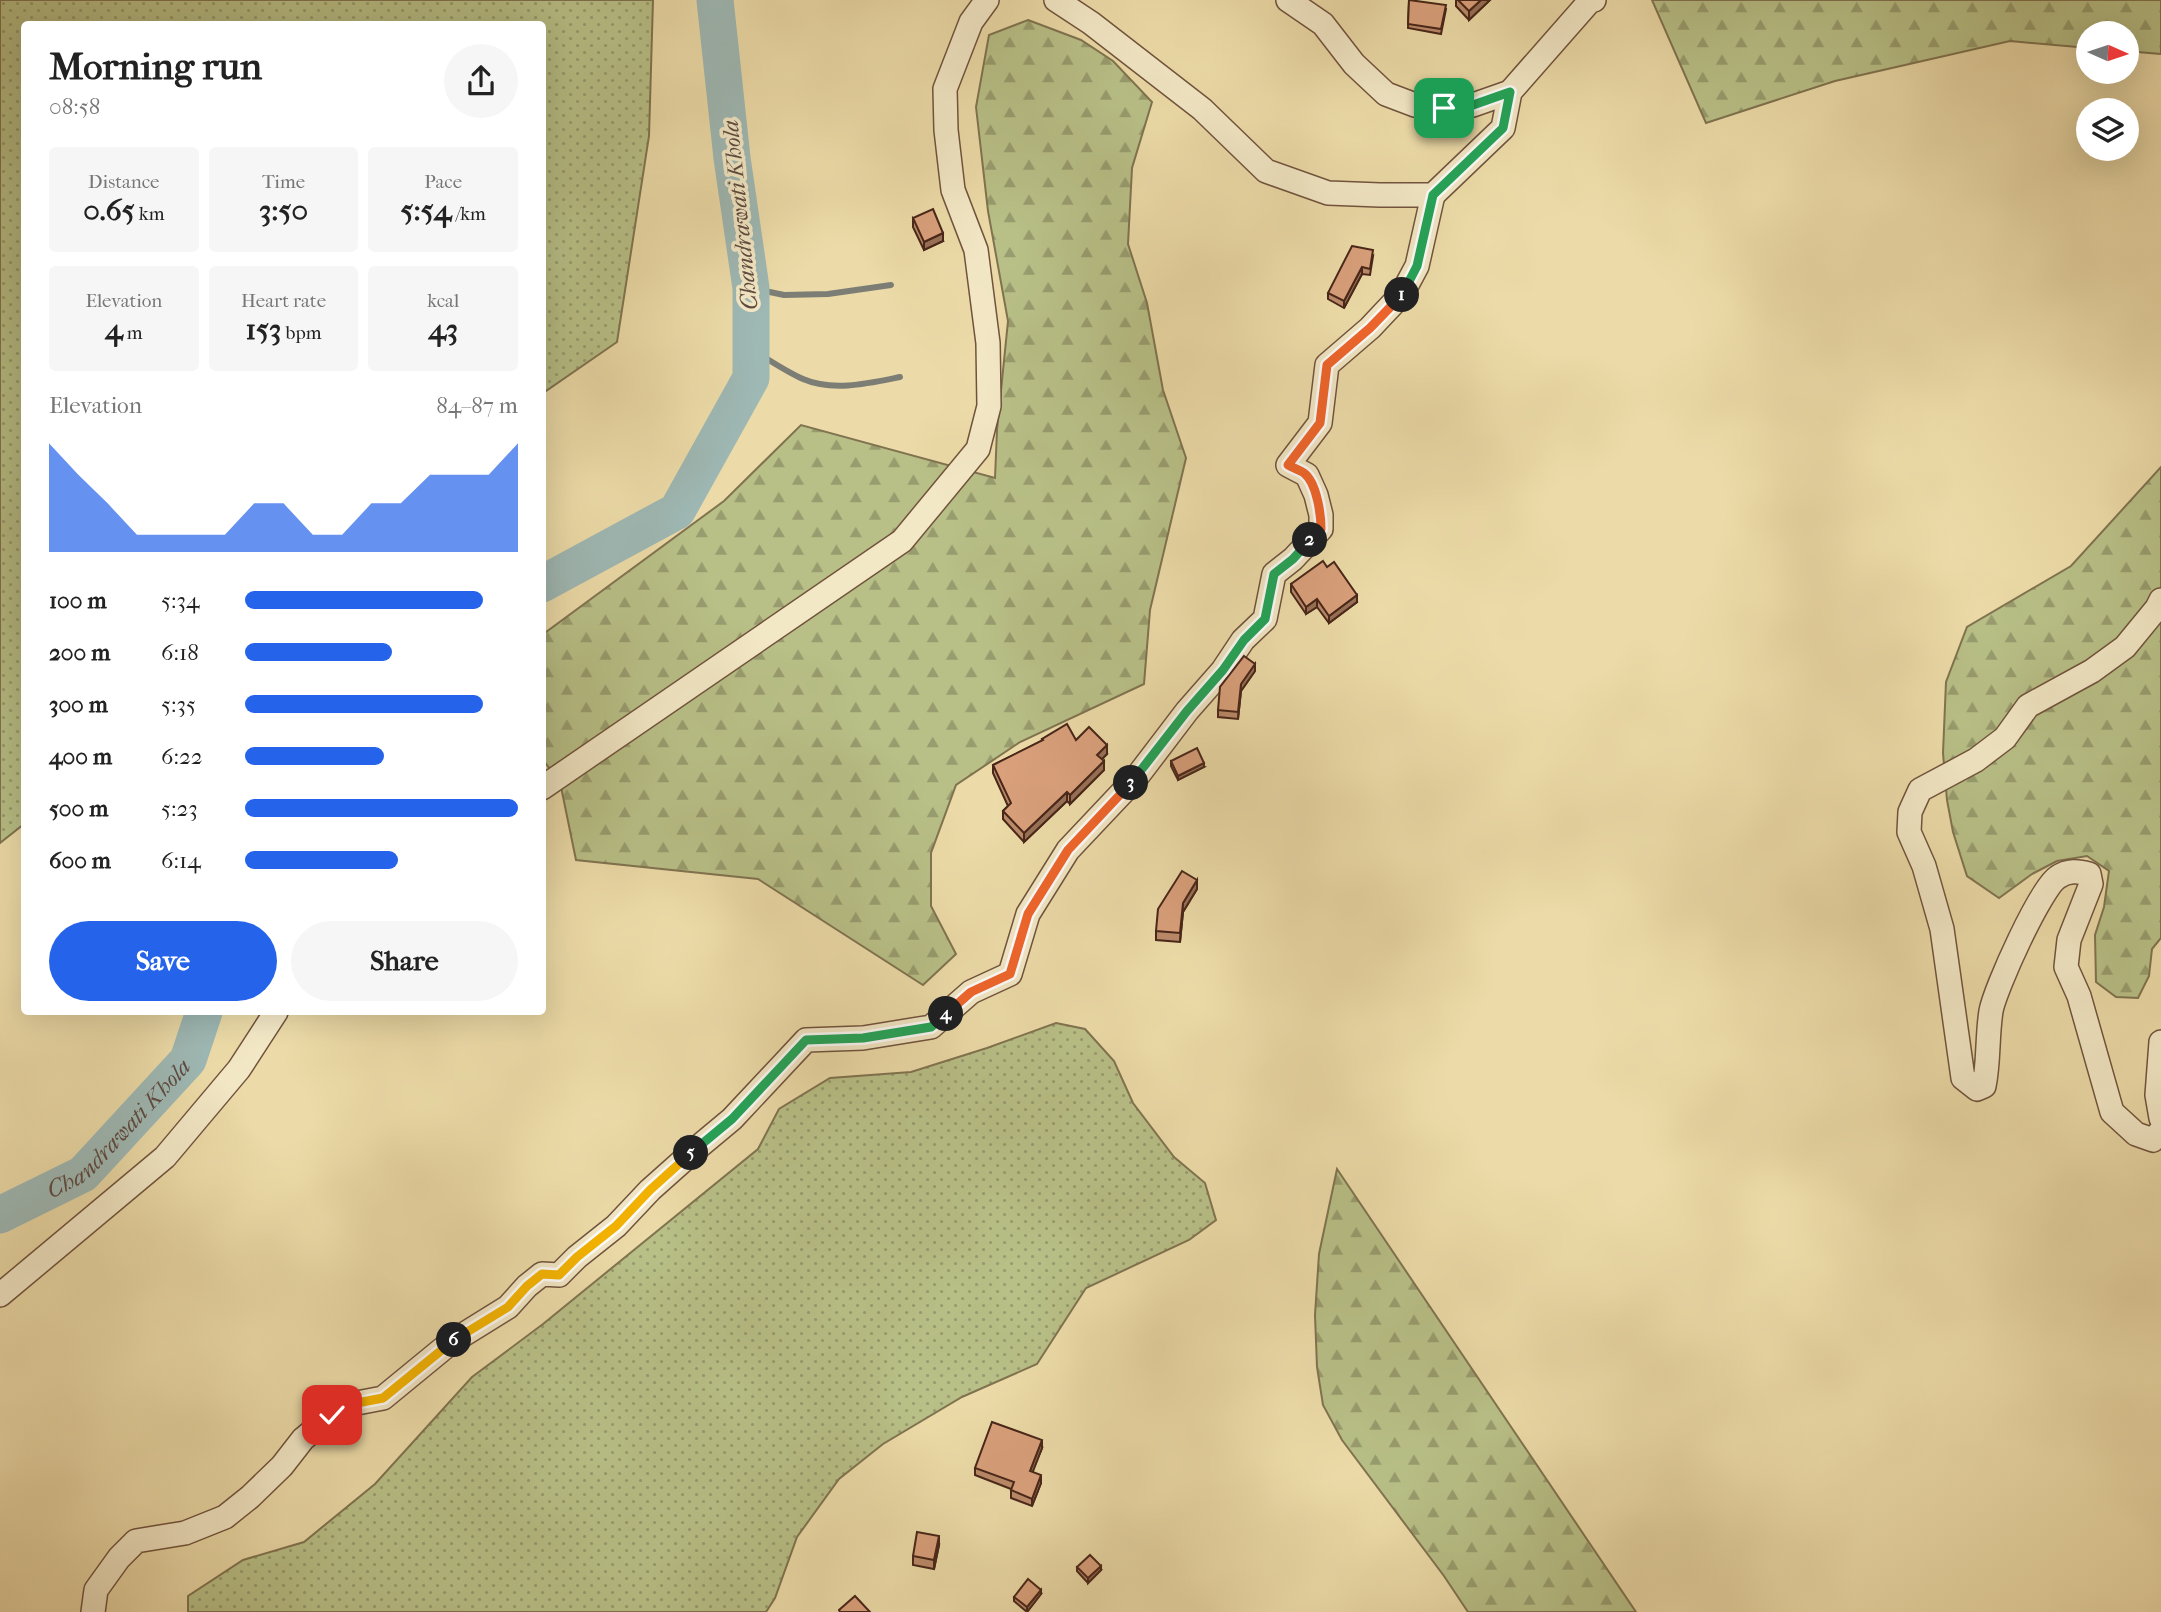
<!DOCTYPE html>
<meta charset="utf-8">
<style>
:root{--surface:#fff;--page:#f6f6f6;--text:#222;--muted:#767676;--accent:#2563eb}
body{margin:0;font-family:"IM FELL French Canon",serif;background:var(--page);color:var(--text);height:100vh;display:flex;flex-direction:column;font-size:26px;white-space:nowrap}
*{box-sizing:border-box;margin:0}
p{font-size:23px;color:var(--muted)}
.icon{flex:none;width:38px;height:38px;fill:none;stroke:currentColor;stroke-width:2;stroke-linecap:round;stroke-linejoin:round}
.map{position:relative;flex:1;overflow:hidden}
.panel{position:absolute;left:21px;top:21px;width:525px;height:994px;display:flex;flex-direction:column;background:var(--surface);border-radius:7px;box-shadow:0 7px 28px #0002}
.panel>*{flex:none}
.needle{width:46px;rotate:93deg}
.buttons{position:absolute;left:2076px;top:21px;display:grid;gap:14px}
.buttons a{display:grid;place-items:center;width:63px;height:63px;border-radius:50%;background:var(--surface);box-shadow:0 7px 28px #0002;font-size:35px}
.pin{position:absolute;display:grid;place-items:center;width:60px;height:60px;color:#fff;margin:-30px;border-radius:14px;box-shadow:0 4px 10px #0006}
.km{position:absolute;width:35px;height:35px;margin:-18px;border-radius:50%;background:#222;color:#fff;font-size:19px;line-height:35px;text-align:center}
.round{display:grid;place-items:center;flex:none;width:74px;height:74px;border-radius:37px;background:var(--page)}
.headline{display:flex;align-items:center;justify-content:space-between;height:119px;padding:0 28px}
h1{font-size:38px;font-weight:800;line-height:52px}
.stats{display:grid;grid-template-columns:repeat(3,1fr);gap:10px;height:119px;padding:7px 28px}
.stats div{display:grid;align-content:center;border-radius:7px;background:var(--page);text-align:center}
.stats b{font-size:30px;font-weight:800}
.stats small{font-size:19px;font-weight:400}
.stats p{font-size:19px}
.chart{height:196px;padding:14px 28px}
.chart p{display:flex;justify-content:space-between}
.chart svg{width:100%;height:126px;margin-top:7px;fill:var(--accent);opacity:.7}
.cta{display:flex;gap:14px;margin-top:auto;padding:14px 28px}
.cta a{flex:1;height:80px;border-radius:42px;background:var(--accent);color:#fff;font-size:28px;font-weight:800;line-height:80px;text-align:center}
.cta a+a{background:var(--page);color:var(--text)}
ul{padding:0 28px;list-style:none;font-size:23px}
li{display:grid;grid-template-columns:112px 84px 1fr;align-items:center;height:52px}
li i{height:18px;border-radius:9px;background:var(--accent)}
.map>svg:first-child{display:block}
.grass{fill:url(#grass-dots);stroke:#807350;stroke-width:2}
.forest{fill:url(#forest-firs);stroke:#807350;stroke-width:2}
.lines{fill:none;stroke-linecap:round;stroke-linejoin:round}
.stream{stroke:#7c7e76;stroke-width:6}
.river{stroke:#9eb8b4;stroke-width:37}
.street-casing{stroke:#71533d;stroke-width:26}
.street{stroke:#f3e8c6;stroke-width:23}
.wall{fill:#bb8a6a;stroke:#482619;stroke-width:2}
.shaded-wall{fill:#987056;stroke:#482619;stroke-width:2}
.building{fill:#d9a07b;stroke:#482619;stroke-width:2}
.split-1-casing{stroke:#fff;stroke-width:14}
.split-2-casing{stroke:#fff;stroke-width:14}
.split-3-casing{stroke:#fff;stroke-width:14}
.split-4-casing{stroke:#fff;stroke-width:14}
.split-5-casing{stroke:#fff;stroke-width:14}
.split-6-casing{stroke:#fff;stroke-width:14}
.split-7-casing{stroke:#fff;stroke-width:14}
.split-1{stroke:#22a559;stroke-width:9}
.split-2{stroke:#f0652b;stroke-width:9}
.split-3{stroke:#22a559;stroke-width:9}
.split-4{stroke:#f0652b;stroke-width:9}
.split-5{stroke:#22a559;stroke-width:9}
.split-6{stroke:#f5b400;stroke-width:9}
.split-7{stroke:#f5b400;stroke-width:9}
.labels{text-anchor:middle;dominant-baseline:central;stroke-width:7;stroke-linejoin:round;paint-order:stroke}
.water-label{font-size:23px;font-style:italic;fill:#5e4a40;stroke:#f3e8c6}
</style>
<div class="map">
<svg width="2161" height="1612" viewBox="0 0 2161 1612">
<defs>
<pattern id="grass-dots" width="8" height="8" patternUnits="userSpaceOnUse" patternTransform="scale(1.75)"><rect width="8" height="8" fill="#b8c087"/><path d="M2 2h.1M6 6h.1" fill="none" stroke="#989c6e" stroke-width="1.8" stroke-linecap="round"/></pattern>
<pattern id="forest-firs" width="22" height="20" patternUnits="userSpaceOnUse" patternTransform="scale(1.75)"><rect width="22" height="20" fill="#b8c087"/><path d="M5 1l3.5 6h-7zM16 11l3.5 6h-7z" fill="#989c6e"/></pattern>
</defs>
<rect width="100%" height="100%" fill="#ecdba8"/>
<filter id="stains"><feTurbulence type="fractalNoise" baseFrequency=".00286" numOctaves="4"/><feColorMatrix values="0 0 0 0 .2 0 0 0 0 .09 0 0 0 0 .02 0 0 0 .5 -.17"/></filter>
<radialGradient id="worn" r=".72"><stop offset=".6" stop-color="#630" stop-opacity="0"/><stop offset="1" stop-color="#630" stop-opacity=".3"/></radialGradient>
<g class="grass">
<polygon points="0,0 653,0 649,136 617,342 543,393 542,24 24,24 24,824 0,843"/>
<polygon points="1056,1023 1085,1029 1114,1061 1133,1103 1174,1157 1205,1183 1216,1220 1189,1240 1086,1288 1037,1364 962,1397 883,1444 839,1479 797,1537 775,1598 766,1612 188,1612 188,1596 243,1560 304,1542 375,1484 472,1377 543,1324 758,1149 779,1109 830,1078 911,1072 987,1048"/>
</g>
<g class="forest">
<polygon points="1652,0 2161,0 2161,54 2126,51 2126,33 2088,33 2088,48 2010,41 1835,81 1706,123"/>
<polygon points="1028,20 1081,40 1113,61 1152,102 1132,168 1128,244 1147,303 1163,390 1186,458 1150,610 1144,684 1020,742 956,785 931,853 931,906 956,954 923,985 758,879 576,860 560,782 543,760 542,635 724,501 801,425 995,478 997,430 1008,321 988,211 976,107 989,35"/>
<polygon points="2161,467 2161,938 2152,949 2149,976 2138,998 2116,997 2096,982 2095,935 2104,907 2109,871 2087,856 2057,861 2032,874 1999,898 1967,876 1953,832 1947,800 1943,753 1946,682 1967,627 2071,566"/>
<polygon points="1337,1169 1636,1612 1468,1612 1444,1576 1342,1440 1323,1405 1317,1367 1315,1315 1319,1254"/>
</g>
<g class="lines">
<g class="stream">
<polyline points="751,288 784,295 828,294 891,285"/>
<path d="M751,349C768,359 785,371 803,379C833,392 870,383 900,377"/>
</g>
<g class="river">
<polyline points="542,584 677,511 751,378 751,288 732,158 715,0"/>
<path id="s1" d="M0,1215L83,1174L188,1060L204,1012"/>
</g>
<defs>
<g id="street">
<polyline points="1056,0 1091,23 1202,109 1266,171 1328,193 1380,195 1433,195 1503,128 1510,92 1590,1 1594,0"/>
<polyline points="1288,0 1323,24 1354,64 1386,94 1415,105 1444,108 1473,105 1510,92"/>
<path d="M2161,600L2157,608L2125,647L2092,671L2028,706L2005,738L1976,760L1920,790L1910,812L1909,832L1924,866L1942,929L1963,1078L1977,1089L1984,1086C1989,1062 1987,1036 1991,1011C1995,989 2041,887 2058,877C2068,870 2078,871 2089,874L2091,884L2069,940L2066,967L2079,996L2112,1112L2136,1134L2153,1140L2161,1131"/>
<polyline points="542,788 902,541 978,449 989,406 988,343 976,250 953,190 946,130 945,89 971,22 987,0"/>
<polyline points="2161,1042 2157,1095 2161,1118"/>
<polyline points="0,1295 165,1157 239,1069 276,1012"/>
<polyline points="93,1612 96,1590 119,1558 136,1541 185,1533 225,1517 250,1497 282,1466 303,1439 332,1415 357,1403 383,1398 450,1343 508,1307 527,1286 542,1274 559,1275 577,1257 616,1226 650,1190 696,1149 732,1119 806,1040 863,1038 931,1027 971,992 1010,974 1028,914 1068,850 1136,778 1187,711 1223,670 1243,640 1265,619 1274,574 1293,559 1321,529 1321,515 1316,495 1307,475 1288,465 1320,423 1327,365 1370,328 1402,294 1417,266 1433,195"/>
</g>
</defs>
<use href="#street" class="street-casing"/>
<use href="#street" class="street"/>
</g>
<g class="wall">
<polygon points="1409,0 1446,9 1441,34 1408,28"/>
<polygon points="1456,0 1490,0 1469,20 1456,6"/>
<polygon points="913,218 943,241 924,250 913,227"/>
<polygon points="1373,256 1370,275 1362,274 1344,308 1328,299 1328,293"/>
<polygon points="1327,567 1357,602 1329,623 1317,607 1306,614 1291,592 1291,584"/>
<polygon points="1255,671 1241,691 1238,719 1218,717 1218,710"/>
<polygon points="1042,739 1076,740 1107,754 1102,759 1104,770 1070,804 1067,801 1024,842 1003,819 1003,811 1008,806 993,773 993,765 1042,741"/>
<polygon points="1171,761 1204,767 1178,780 1171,766"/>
<polygon points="1197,889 1183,912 1180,942 1156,940 1156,931"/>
<polygon points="1042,1448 1032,1472 1041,1483 1032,1506 1011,1498 1011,1489 975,1475 975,1468"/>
<polygon points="939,1545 934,1569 913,1565 913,1556"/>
<polygon points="1077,1567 1101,1570 1088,1583 1077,1571"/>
<polygon points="1041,1594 1027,1612 1014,1601 1014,1597"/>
</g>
<g class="shaded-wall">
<polygon points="1481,0 1490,0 1469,20 1469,11"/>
<polygon points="943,233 943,241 924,250 924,242"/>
<polygon points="1362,267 1362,274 1344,308 1344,301"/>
<polygon points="1357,595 1357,602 1329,623 1329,616"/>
<polygon points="1317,599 1317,607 1306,614 1306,607"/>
<polygon points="1255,664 1255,671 1241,691 1238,719 1241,684"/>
<polygon points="1107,745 1107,754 1097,764 1097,755"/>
<polygon points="1104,761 1104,770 1070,804 1070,795"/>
<polygon points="1204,763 1204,767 1178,780 1178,776"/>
<polygon points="1067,792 1067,801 1024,842 1024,833"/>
<polygon points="1197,880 1197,889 1183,912 1180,942 1183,903"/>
<polygon points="1042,1440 1042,1448 1030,1479 1030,1471"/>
<polygon points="1041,1475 1041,1483 1032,1506 1032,1499"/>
<polygon points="939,1536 939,1545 934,1569 934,1560"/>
<polygon points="1101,1566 1101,1570 1088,1583 1088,1578"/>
<polygon points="1041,1590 1041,1594 1027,1612 1027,1607"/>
</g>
<g class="building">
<polygon points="1409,0 1446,5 1441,29 1408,24"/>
<polygon points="1458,0 1481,0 1469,11"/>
<polygon points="933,209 943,233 924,242 913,218"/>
<polygon points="1352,246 1373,250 1370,269 1362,267 1344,301 1328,293"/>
<polygon points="1323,561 1327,567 1334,562 1357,595 1329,616 1317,599 1306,607 1291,584"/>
<polygon points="1244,656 1255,664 1241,684 1238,712 1218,710 1220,687"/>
<polygon points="1067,724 1076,740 1089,727 1107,745 1097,755 1104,761 1070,795 1067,792 1024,833 1003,811 1011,803 993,765 1043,740 1042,739"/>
<polygon points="1197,748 1204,763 1178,776 1171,761"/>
<polygon points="1182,871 1197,880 1183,903 1180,933 1156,931 1158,909"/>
<polygon points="992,1422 1042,1440 1030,1471 1041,1475 1032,1499 1011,1490 1014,1482 975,1468"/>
<polygon points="917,1532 939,1536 934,1560 913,1556"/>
<polygon points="1090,1555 1101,1566 1088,1578 1077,1567"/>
<polygon points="1028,1579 1041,1590 1027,1607 1014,1597"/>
<polygon points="855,1596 870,1612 840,1612 839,1610"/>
</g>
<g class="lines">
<defs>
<polyline id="split-1" points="1402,295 1417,266 1433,195 1503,128 1510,92 1473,105 1444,108"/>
<path id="split-2" d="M1310,540L1321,529C1321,515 1317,483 1304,473C1300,470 1293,468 1288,465L1320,423L1327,365L1370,328L1402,295"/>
<polyline id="split-3" points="1131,783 1187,711 1223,670 1244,640 1265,619 1274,574 1293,559 1310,540"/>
<polyline id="split-4" points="946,1014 971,992 1010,974 1028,914 1068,850 1131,783"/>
<polyline id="split-5" points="691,1153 732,1119 806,1040 863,1038 931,1027 946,1014"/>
<polyline id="split-6" points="454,1340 508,1307 527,1286 542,1274 559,1275 577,1257 616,1226 650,1190 691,1153"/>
<polyline id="split-7" points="332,1415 357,1403 383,1398 454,1340"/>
</defs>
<use href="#split-1" class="split-1-casing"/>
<use href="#split-2" class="split-2-casing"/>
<use href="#split-3" class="split-3-casing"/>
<use href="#split-4" class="split-4-casing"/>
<use href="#split-5" class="split-5-casing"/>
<use href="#split-6" class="split-6-casing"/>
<use href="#split-7" class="split-7-casing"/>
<use href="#split-1" class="split-1"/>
<use href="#split-2" class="split-2"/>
<use href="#split-3" class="split-3"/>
<use href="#split-4" class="split-4"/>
<use href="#split-5" class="split-5"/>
<use href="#split-6" class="split-6"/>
<use href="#split-7" class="split-7"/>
</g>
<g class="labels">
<g class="water-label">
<text transform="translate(740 215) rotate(-96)">Chandrawati Khola</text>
<text stroke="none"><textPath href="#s1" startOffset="149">Chandrawati Khola</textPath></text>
</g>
</g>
<rect width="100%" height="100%" filter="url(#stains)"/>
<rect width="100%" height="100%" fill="url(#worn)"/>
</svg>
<div class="buttons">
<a><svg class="needle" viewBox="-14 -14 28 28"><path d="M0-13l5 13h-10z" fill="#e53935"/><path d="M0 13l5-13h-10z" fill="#767676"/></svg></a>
<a><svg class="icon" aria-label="layers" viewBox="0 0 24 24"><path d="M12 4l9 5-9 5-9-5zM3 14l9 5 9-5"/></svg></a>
</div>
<div class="pin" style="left:1444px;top:108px;background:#1e9e55"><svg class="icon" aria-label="arrive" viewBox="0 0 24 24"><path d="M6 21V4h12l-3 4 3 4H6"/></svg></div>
<div class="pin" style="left:332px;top:1415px;background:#d93025"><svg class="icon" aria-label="check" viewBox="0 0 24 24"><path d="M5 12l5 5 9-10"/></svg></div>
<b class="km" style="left:1402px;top:295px">1</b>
<b class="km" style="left:1310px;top:540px">2</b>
<b class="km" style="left:1131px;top:783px">3</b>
<b class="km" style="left:946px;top:1014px">4</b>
<b class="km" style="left:691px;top:1153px">5</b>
<b class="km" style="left:454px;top:1340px">6</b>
<section class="panel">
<div class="headline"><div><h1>Morning run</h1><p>08:58</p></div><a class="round"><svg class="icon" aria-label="share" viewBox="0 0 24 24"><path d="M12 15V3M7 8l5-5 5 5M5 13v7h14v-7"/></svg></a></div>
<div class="stats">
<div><p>Distance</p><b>0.65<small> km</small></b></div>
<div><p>Time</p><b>3:50</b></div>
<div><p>Pace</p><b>5:54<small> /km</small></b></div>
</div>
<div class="stats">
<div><p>Elevation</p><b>4<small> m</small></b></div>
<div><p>Heart rate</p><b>153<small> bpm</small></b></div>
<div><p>kcal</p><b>43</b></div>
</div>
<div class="chart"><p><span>Elevation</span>84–87 m</p>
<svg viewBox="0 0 160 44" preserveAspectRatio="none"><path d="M0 44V6L10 17L20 27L30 38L40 38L50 38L60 38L70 27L80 27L90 38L100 38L110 27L120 27L130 17L140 17L150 17L160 6V44z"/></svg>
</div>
<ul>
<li><b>100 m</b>5:34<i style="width:87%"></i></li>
<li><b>200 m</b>6:18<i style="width:54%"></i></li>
<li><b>300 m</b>5:35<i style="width:87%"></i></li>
<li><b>400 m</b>6:22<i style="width:51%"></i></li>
<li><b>500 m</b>5:23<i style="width:100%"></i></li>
<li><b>600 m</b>6:14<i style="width:56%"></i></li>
</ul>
<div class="cta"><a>Save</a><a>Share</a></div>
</section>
</div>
